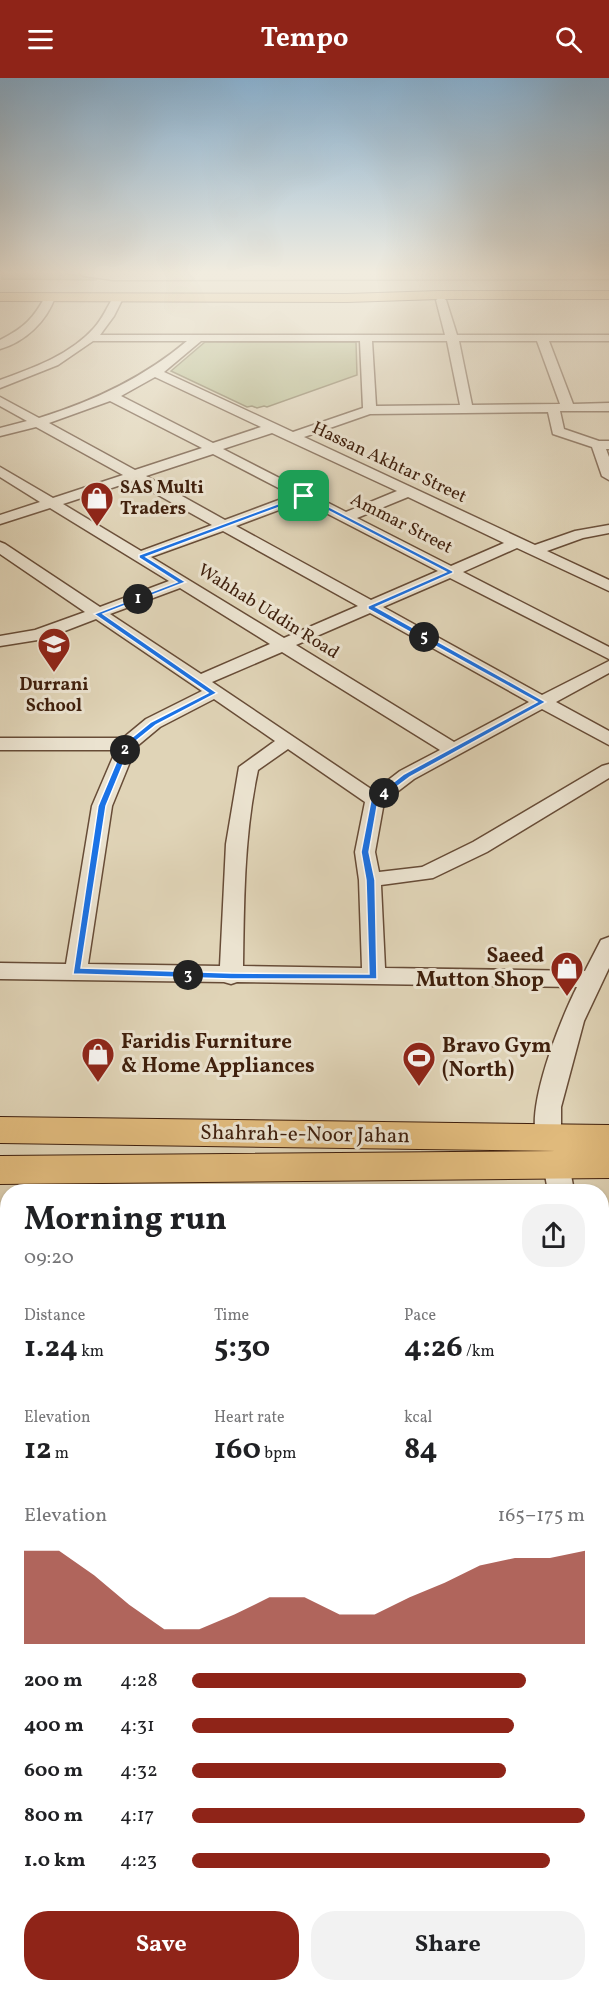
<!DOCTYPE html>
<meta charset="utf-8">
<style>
:root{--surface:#fff;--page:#f2f2f2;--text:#202124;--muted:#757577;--accent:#8f2418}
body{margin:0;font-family:Vollkorn,serif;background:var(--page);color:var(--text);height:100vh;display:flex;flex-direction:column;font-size:22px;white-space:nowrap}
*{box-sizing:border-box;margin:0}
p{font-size:20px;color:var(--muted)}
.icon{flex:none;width:33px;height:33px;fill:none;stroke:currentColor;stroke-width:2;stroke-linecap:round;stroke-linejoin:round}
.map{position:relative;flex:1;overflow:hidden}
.details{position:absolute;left:0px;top:1106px;width:609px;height:808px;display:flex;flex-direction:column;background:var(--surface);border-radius:24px 24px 0 0;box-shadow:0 2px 4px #0004}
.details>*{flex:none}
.pin{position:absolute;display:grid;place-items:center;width:51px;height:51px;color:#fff;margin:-26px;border-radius:12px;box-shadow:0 3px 9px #0006}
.km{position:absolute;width:30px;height:30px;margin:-15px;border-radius:50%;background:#222;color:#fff;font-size:16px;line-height:30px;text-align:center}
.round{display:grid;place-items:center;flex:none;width:63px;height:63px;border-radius:24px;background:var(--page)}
.headline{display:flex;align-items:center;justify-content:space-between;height:102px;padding:0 24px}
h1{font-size:33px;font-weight:700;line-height:45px}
.metrics{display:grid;grid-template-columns:repeat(3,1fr);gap:9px;height:102px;padding:6px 24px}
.metrics div{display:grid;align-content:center}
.metrics b{font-size:30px;font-weight:700}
.metrics small{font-size:16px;font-weight:400}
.metrics p{font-size:16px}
.chart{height:168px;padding:12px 24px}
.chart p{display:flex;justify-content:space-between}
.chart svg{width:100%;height:108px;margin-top:6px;fill:var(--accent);opacity:.7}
.primary-button{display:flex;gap:12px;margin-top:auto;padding:12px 24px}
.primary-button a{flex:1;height:69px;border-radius:24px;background:var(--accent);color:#fff;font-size:24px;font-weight:700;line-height:69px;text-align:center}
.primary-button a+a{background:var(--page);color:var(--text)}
ul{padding:0 24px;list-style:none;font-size:20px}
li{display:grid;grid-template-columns:96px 72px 1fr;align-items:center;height:45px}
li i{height:15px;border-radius:8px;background:var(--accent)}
header{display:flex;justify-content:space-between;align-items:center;height:78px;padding:0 24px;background:var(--accent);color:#fff;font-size:27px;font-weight:700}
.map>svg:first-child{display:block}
.green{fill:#b5bc8c;stroke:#7a6e4c;stroke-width:1.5}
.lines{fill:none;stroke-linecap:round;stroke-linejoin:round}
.minor-casing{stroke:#674c37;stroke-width:3}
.major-casing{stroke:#3f1f0c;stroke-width:2}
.minor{fill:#ebe3d0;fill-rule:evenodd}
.major{fill:#e0ba7c;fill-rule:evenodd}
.route{fill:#1a73e8;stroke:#fff;stroke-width:1.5;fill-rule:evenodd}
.labels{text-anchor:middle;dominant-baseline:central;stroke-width:6;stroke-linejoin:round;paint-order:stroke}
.far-street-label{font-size:18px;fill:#3f1f0c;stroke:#ebe3d0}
.far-poi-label{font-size:18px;font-weight:bold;fill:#3f1f0c;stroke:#ebe3d0;text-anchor:start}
.poi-label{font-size:21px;font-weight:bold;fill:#3f1f0c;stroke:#ebe3d0;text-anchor:start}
.street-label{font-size:21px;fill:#3f1f0c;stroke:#ebe3d0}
</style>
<header><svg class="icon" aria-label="menu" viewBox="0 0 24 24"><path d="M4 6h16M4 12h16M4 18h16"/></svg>Tempo<svg class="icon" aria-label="search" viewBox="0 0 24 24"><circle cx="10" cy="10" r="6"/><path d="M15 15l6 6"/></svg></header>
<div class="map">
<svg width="609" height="1913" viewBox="0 0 609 1913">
<rect width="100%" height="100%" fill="#e0d4b7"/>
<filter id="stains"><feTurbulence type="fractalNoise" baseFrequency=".00333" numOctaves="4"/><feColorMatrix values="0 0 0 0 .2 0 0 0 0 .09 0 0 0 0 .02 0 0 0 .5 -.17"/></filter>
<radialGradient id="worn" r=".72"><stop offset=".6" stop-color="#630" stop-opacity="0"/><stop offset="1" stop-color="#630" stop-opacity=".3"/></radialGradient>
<g class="green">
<polygon points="2,195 57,195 97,199 96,202 2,201"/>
<polygon points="205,264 356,264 357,297 267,329 264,328 257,330 252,328 247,329 171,293"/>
</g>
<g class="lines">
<defs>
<g id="minor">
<polygon points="79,195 609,195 609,201 113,202 84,198"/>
<path d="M50,216L55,219C47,243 25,264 0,271V262C24,250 34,240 46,217Z"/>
<path d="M118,217L123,220L114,238L100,257H445L436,222L441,219L446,222L457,257H609V263H549L573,326L609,325V333H560L564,351L599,363H609V371H606L609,379V402L602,398L592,369L553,356L548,334L370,336L304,359L535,467L575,453L609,447V455L583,460L547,473L609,502V513L517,470L463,494L609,569V581L450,500L383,529L542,617L609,583V595L556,624L609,653V667L542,631L414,701L384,724L375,774L379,794L422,789L473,764L602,688L609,686V700L487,774L433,800L381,807L385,890L585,893L601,862L609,859V890L584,943L561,1029V1060L557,1067L548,1070L539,1067C522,1036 561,940 577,909L237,904L231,906L224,904L0,901V885L66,886L92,728L116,672H0V660H123L146,641L202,613L96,541L44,561L0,568V558L35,552L85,534L0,476V464L5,466L100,529L169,503L50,430L0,446V437L40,424L0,399V389L53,420L123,397L36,349L0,358V350L27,343L0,328V319L39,340C94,323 143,300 187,263H93L58,287L0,310V302C33,290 70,277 94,250C103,240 107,229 114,218ZM201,263H360L363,330L293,354L164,294ZM372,263H447L460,327L376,328ZM459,263H537L560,326L472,327ZM155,299L261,349L213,365L121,318ZM110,323L202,370L135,392L49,345ZM272,355L287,362L397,413L346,434L223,371ZM213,376L292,417L225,442L146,398ZM133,403L212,447L141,473L63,426ZM408,419L504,465L451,488L357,440ZM303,423L438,493L371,522L236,448ZM223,453L358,528L284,560L151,479ZM180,510L270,566L201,596L110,536ZM370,535L529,624L454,664L296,567ZM282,574L440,672L400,693L374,713L212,604ZM214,621L275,663L239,689L226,766L220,888L88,886L112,728L136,669L160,649ZM288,671L365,724L355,774L359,802L362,890L243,888C244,822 244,757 258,692Z"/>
<polygon points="556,1075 565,1079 569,1086 574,1113 548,1113 543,1086 547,1079"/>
<rect x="0" y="1247" width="8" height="26"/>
<rect x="602" y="1256" width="7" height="26"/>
<polygon points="602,1300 609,1303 609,1366 602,1363"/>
<rect x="0" y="1399" width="8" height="32"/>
<rect x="602" y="1401" width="7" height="32"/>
<rect x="602" y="1579" width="7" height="36"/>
<rect x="0" y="1592" width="8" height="36"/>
<polygon points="609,1625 609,1661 602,1663 602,1627"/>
<polygon points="8,1692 8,1730 0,1731 0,1693"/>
<polygon points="8,1845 8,1885 0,1886 0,1846"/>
<polygon points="602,1856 609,1858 609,1913 594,1913 592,1906 602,1906"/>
<polygon points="8,1891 8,1906 41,1906 42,1913 0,1913 1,1906"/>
<polygon points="189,1906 230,1906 230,1913 188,1913"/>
<polygon points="395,1906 436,1906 436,1913 394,1913"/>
</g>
<g id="major">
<polygon points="439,213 609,213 609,221 439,221 347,224 0,223 0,215 347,216"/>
<polygon points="0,1039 609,1047 609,1100 0,1106 0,1078 556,1073 0,1065"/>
</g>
</defs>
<use href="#minor" class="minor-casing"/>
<use href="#major" class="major-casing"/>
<use href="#minor" class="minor"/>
<use href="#major" class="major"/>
</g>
<linearGradient id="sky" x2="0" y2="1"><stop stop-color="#89b4d6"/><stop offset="0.42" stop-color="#f1ecdf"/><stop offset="1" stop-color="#f1ecdf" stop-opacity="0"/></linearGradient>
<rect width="609" height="463" fill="url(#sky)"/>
<path class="route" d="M302,417H306L453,493V495L376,529L546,624L410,699L378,723L369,774L375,802L377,901H231L73,896L98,728L124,666L151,644L208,615L94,536L177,504L139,480V477ZM304,420L446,494L368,528V531L537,624L404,696L371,722L361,774L366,802L369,896L231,895L81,890L106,728L131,667L156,647L217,615L103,536L186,504L146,479Z"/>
<defs>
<symbol id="shop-pin" viewBox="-11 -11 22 30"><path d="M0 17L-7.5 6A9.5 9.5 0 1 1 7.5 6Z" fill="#8f2418" stroke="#ebe3d0"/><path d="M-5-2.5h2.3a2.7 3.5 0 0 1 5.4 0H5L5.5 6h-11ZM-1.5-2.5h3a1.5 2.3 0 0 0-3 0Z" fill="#fff"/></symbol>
<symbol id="school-pin" viewBox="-11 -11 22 30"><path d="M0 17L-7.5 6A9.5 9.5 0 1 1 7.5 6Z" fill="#8f2418" stroke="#ebe3d0"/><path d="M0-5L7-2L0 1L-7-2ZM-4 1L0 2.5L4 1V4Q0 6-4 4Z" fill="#fff"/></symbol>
<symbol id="stadium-pin" viewBox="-11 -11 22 30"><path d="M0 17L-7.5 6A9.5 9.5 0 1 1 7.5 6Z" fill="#8f2418" stroke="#ebe3d0"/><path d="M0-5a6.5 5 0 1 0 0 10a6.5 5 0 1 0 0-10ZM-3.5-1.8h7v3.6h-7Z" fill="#fff"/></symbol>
</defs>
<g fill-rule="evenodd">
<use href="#shop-pin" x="78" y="401" width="38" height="52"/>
<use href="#school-pin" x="35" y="547" width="38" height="52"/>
<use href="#shop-pin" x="548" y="871" width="38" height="52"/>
<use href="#shop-pin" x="79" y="957" width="38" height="52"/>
<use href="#stadium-pin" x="400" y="961" width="38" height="52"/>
</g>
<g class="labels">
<g class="far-street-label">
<text transform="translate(389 385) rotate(25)">Hassan Akhtar Street</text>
<text transform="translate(401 446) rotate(27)">Ammar Street</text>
<text transform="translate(268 534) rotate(32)">Wahhab Uddin Road</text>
</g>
<g class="far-poi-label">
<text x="120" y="410">SAS Multi<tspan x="120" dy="21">Traders</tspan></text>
<text x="54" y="607" text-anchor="middle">Durrani<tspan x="54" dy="21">School</tspan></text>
</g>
<g class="poi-label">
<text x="544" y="878" text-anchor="end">Saeed<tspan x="544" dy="24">Mutton Shop</tspan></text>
<text x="121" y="964">Faridis Furniture<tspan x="121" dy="24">&amp; Home Appliances</tspan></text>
<text x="442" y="968">Bravo Gym<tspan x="442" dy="24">(North)</tspan></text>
</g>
<g class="street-label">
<text transform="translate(305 1057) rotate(1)">Shahrah-e-Noor Jahan</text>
</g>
</g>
<rect width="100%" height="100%" filter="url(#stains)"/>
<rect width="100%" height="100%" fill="url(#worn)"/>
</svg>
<div class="pin" style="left:304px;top:418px;background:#1e9e55"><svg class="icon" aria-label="arrive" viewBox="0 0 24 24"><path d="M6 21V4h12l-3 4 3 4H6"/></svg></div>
<b class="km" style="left:138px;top:521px">1</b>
<b class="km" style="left:125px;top:672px">2</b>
<b class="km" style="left:188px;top:897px">3</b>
<b class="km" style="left:384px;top:715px">4</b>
<b class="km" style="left:424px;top:559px">5</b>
<section class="details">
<div class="headline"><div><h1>Morning run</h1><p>09:20</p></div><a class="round"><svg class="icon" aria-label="share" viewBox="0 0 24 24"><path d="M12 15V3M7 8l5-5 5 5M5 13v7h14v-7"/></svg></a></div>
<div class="metrics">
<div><p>Distance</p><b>1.24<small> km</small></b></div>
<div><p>Time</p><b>5:30</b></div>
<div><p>Pace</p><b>4:26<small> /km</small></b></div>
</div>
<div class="metrics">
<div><p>Elevation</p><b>12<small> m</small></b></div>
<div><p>Heart rate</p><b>160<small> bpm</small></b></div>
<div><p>kcal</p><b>84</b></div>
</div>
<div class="chart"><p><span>Elevation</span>165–175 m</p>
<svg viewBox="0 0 160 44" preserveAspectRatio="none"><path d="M0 44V6L10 6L20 16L30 28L40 38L50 38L60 32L70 25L80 25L90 32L100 32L110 25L120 19L130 12L140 9L150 9L160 6V44z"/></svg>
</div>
<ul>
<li><b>200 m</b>4:28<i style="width:85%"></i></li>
<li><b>400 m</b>4:31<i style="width:82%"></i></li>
<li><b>600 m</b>4:32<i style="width:80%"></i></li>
<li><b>800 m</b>4:17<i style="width:100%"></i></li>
<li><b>1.0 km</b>4:23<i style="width:91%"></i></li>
</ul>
<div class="primary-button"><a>Save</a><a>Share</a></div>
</section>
</div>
